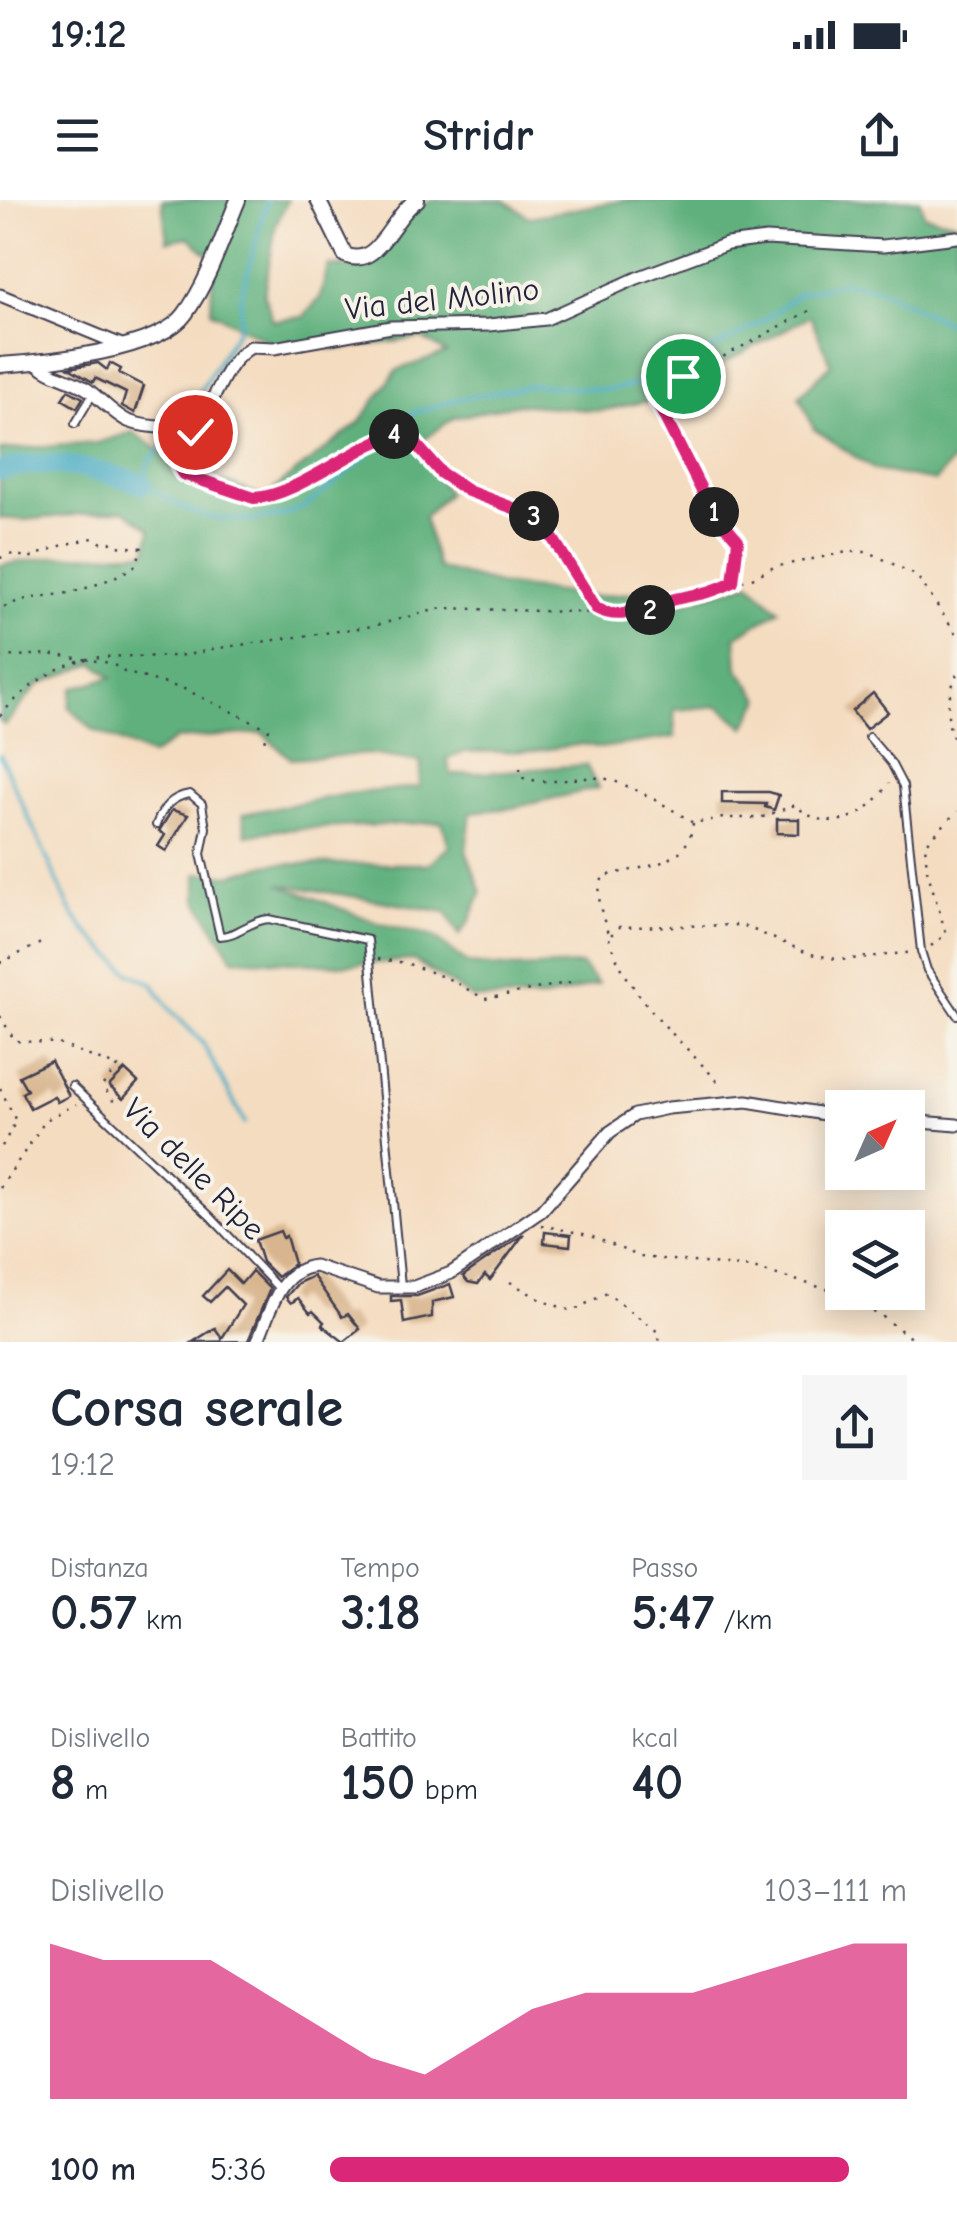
<!DOCTYPE html>
<html lang="it">
<meta charset="utf-8">
<style>
:root{--surface:#fff;--page:#f6f6f7;--text:#1f2937;--muted:#747a83;--accent:#db2777}
body{margin:0;font-family:"Comic Neue",sans-serif;background:var(--page);color:var(--text);height:100vh;display:flex;flex-direction:column;font-size:38px;white-space:nowrap}
*{box-sizing:border-box;margin:0}
p{font-size:32px;color:var(--muted)}
.icon{flex:none;width:55px;height:55px;fill:none;stroke:currentColor;stroke-width:2;stroke-linecap:round;stroke-linejoin:round}
.map{position:relative;height:1142px;overflow:hidden}
.details{display:flex;flex-direction:column;background:var(--surface);flex:1}
.details>*{flex:none}
.needle{width:65px;rotate:45deg}
.controls{position:absolute;left:825px;top:890px;display:grid;gap:20px}
.controls a{display:grid;place-items:center;width:100px;height:100px;border-radius:0px;background:var(--surface);box-shadow:0 5px 25px #0003;font-size:50px}
.pin{position:absolute;display:grid;place-items:center;width:85px;height:85px;color:#fff;margin:-42px;border:5px solid #fff;border-radius:50%;box-shadow:0 2px 10px #0007}
.km{position:absolute;width:50px;height:50px;margin:-25px;border-radius:50%;background:#222;color:#fff;font-size:28px;line-height:50px;text-align:center}
.round{display:grid;place-items:center;flex:none;width:105px;height:105px;border-radius:0px;background:var(--page)}
.overview{display:flex;align-items:center;justify-content:space-between;height:170px;padding:0 50px}
h1{font-size:55px;font-weight:800;line-height:75px}
.metrics{display:grid;grid-template-columns:repeat(3,1fr);gap:15px;height:170px;padding:10px 50px}
.metrics div{display:grid;align-content:center}
.metrics b{font-size:50px;font-weight:800}
.metrics small{font-size:28px;font-weight:400}
.metrics p{font-size:28px}
.chart{height:280px;padding:20px 50px}
.chart p{display:flex;justify-content:space-between}
.chart svg{width:100%;height:180px;margin-top:10px;fill:var(--accent);opacity:.7}
ul{padding:0 50px;list-style:none;font-size:32px}
li{display:grid;grid-template-columns:160px 120px 1fr;align-items:center;height:75px}
li i{height:25px;border-radius:12px;background:var(--accent)}
.status{display:flex;justify-content:space-between;align-items:center;height:70px;padding:0 50px;background:var(--surface);direction:ltr}
.status svg{height:28px;fill:currentColor}
header{display:flex;justify-content:space-between;align-items:center;height:130px;padding:0 50px;background:var(--surface);font-size:45px;font-weight:800}
.map>svg:first-child{display:block}
.forest{fill:#5fb07d;stroke:#40695c;stroke-width:2.5}
.lines{fill:none;stroke-linecap:round;stroke-linejoin:round}
.stream{stroke:#45aac4;stroke-width:4}
.river{stroke:#45aac4;stroke-width:20}
.building{fill:#d8b58e}
.service-casing{stroke:#423e4f;stroke-width:10}
.minor-casing{stroke:#423e4f;stroke-width:15}
.tertiary-casing{stroke:#423e4f;stroke-width:18}
.path{stroke:#423e4f;stroke-width:2.5;stroke-dasharray:2.5 8;stroke-linecap:butt}
.service{stroke:#fff;stroke-width:6}
.minor{stroke:#fff;stroke-width:11}
.tertiary{stroke:#fff;stroke-width:14}
.route-casing{stroke:#fff;stroke-width:20}
.route{stroke:#db2777;stroke-width:12}
.labels{text-anchor:middle;dominant-baseline:central;stroke-width:8;stroke-linejoin:round;paint-order:stroke}
.street-label{font-size:32px;fill:#22223b;stroke:#f7f3e8}
</style>
<div class="status"><b>19:12</b><svg viewBox="0 0 49 12"><path d="M0 12V9h3v3zM5 12V6h3v6zM10 12V3h3v9zM15 12V0h3v12zM26 1h20v11H26zM47 4h2v5h-2z"/></svg></div>
<header><svg class="icon" aria-label="menu" viewBox="0 0 24 24"><path d="M4 6h16M4 12h16M4 18h16"/></svg>Stridr<svg class="icon" aria-label="share" viewBox="0 0 24 24"><path d="M12 15V3M7 8l5-5 5 5M5 13v7h14v-7"/></svg></header>
<div class="map">
<svg width="957" height="1142" viewBox="0 0 957 1142">
<rect width="100%" height="100%" fill="#f7f3e8"/>
<filter id="ink" filterUnits="userSpaceOnUse"><feTurbulence type="fractalNoise" baseFrequency=".01" numOctaves="2"/><feDisplacementMap in="SourceGraphic" scale="20" xChannelSelector="R" yChannelSelector="G"/><feConvolveMatrix kernelMatrix="1 2 1 2 8 2 1 2 1" color-interpolation-filters="sRGB"/></filter>
<filter id="wash" filterUnits="userSpaceOnUse"><feTurbulence type="fractalNoise" baseFrequency=".0048" numOctaves="4" result="noise"/><feDisplacementMap in="SourceGraphic" scale="40" xChannelSelector="R" yChannelSelector="G"/><feGaussianBlur stdDeviation="2.25" result="paint"/><feColorMatrix in="noise" values="0 0 0 0 0 0 0 0 0 0 0 0 0 0 0 0 0 1.4 0 .05"/><feComposite in="paint" operator="in"/></filter>
<g filter="url(#wash)">
<rect width="100%" height="100%" fill="#f4dcc0"/>
<polygon class="forest" points="162,0 288,0 276,24 264,94 273,121 303,117 320,98 328,66 369,67 412,9 431,0 504,0 529,17 625,0 920,0 924,15 957,23 957,256 935,281 875,270 814,229 799,196 831,165 810,116 658,199 600,211 518,204 453,218 417,245 448,293 424,317 438,368 498,384 596,397 653,390 673,405 750,383 779,410 736,437 738,468 761,499 745,527 719,506 674,510 675,537 600,548 584,544 535,551 465,552 447,559 451,575 586,565 598,588 512,608 471,612 466,651 482,692 469,722 459,735 446,712 279,684 378,723 434,737 468,764 515,768 581,765 598,784 544,799 472,798 413,760 344,765 233,759 197,700 197,673 231,675 270,664 428,664 449,647 442,622 278,630 246,635 243,614 347,594 419,587 421,562 369,554 291,559 262,533 175,539 152,556 92,529 69,507 73,488 112,477 94,463 38,485 5,525 0,521 0,365 53,357 146,352 151,329 124,310 24,320 0,318 0,250 97,243 133,232 179,264 264,297 359,223 397,170 446,153 422,138 338,149 275,145 211,111 213,59 189,37 167,41"/>
<g class="lines">
<g class="stream">
<polyline points="184,218 240,126 241,97 267,0"/>
<polyline points="175,231 149,262 142,284 190,311 213,318 247,320 282,316 306,306 366,257 394,225 413,213 455,200 533,185 607,190 656,181 763,121 798,94 844,82 878,89 957,128"/>
<polyline points="0,555 71,711 86,731 130,773 152,783 170,809 202,842 245,923"/>
</g>
<path class="river" d="M0,270C47,257 97,269 142,284"/>
</g>
<g id="blocks">
<g class="building">
<polygon points="98,163 107,170 110,163 121,169 119,173 144,186 135,213 122,206 126,193 95,178 93,182 69,168"/>
<polygon points="68,190 83,198 77,208 62,199"/>
<polygon points="873,493 888,512 866,529 852,511"/>
<polygon points="722,592 769,592 779,595 774,610 765,607 766,604 722,603"/>
<polygon points="172,610 188,615 166,651 158,646 165,635 159,631"/>
<polygon points="777,619 799,619 799,634 777,633"/>
<polygon points="51,861 69,896 57,902 54,896 30,908 22,893 27,890 19,876"/>
<polygon points="125,870 138,882 123,899 109,886"/>
<polygon points="280,1031 283,1038 286,1036 294,1064 277,1077 262,1062 255,1040"/>
<polygon points="545,1032 571,1035 570,1046 544,1043"/>
<polygon points="524,1034 490,1080 485,1075 478,1084 468,1082 463,1076"/>
<polygon points="227,1070 241,1084 252,1071 270,1089 248,1141 193,1142 215,1128 222,1138 243,1105 225,1087 210,1102 203,1096"/>
<polygon points="313,1076 342,1117 348,1114 360,1129 344,1142 322,1125 324,1122 313,1111 310,1113 298,1098 291,1103 286,1097 298,1083"/>
<polygon points="450,1084 454,1097 432,1102 432,1117 404,1123 401,1100 391,1101 391,1096 417,1096"/>
</g>
</g>
</g>
<g filter="url(#ink)">
<use href="#blocks" fill-opacity="0" stroke="#423e4f" stroke-width="2.5"/>
<g class="lines">
<defs>
<g id="service">
<polyline points="75,224 93,194"/>
<polyline points="869,537 891,563 903,586 921,751 927,770 957,815"/>
<path d="M156,625C162,608 171,597 190,594L202,604L206,628L201,654L220,736C238,736 250,720 269,719L368,740L401,1086"/>
<polyline points="72,886 210,1016 279,1089"/>
</g>
<g id="minor">
<polyline points="0,95 124,146"/>
<path d="M38,163C45,175 78,180 91,192C102,201 115,215 128,221C146,228 190,232 202,216C220,193 224,163 251,147L274,148L391,127L489,125L546,119L637,78L727,44L766,39L883,46L957,37"/>
<polyline points="908,921 957,925"/>
<path d="M257,1142C270,1115 277,1070 315,1066L378,1087H414L451,1073L541,1011L610,932L635,915L668,908L747,901L842,917"/>
</g>
<g id="tertiary">
<path d="M318,0L345,55C379,70 391,16 417,0"/>
<path d="M0,165C44,162 159,151 185,114C209,81 222,38 238,0"/>
</g>
</defs>
<use href="#service" class="service-casing"/>
<use href="#minor" class="minor-casing"/>
<use href="#tertiary" class="tertiary-casing"/>
<g class="path">
<polyline points="809,111 653,194 711,309 738,340 733,383 750,379 774,367 847,352 869,352 917,376 957,435"/>
<path d="M193,235L177,257L178,268L183,274L255,299C294,298 349,255 385,237L397,234L408,235L441,273L469,291L539,318L597,408L604,412"/>
<path d="M0,358L13,354L29,358L63,345L93,338L102,343L110,342L114,346L142,348L136,365C119,377 83,391 62,394C40,397 20,398 0,409"/>
<polyline points="0,457 48,454 111,463 124,472 184,489 269,529 261,548"/>
<path d="M957,474C947,496 943,524 957,544"/>
<path d="M0,516C22,490 58,462 93,458C133,453 173,462 212,449L373,426L442,408L605,413L648,411L679,398L700,397L733,383"/>
<path d="M520,568L521,577C549,587 572,576 600,578C621,579 675,610 693,623L723,618H760L795,605C828,636 867,618 889,583"/>
<path d="M693,623C688,670 638,665 603,677C594,697 603,716 609,737L619,727L742,725L810,754L841,760L914,752"/>
<path d="M609,738C626,795 679,838 718,882"/>
<polyline points="931,746 946,734 927,670 925,645 957,611"/>
<polyline points="378,759 406,763 449,779 485,799 571,782"/>
<polyline points="0,763 47,740"/>
<polyline points="0,816 15,841 56,843 118,867 102,886 113,900 110,908"/>
<polyline points="0,888 16,921 0,950"/>
<polyline points="0,988 46,920 76,904"/>
<polyline points="541,1025 588,1035 641,1057 753,1068 830,1090 883,1117 916,1142"/>
<polyline points="510,1082 543,1101 572,1111 607,1093 658,1132 660,1142"/>
</g>
<use href="#service" class="service"/>
<use href="#minor" class="minor"/>
<use href="#tertiary" class="tertiary"/>
</g>
</g>
<g class="lines" filter="url(#ink)">
<defs>
<path id="route" d="M195,232C185,246 170,257 183,274L254,298C301,297 375,228 408,235L441,273L468,291L540,318L596,408C624,424 654,402 680,398C704,393 710,393 733,382L738,340L711,309L653,194L683,176"/>
</defs>
<use href="#route" class="route-casing"/>
<use href="#route" class="route"/>
</g>
<g class="labels">
<g class="street-label">
<text transform="translate(442 99) rotate(-6)">Via del Molino</text>
<text transform="translate(194 969) rotate(45)">Via delle Ripe</text>
</g>
</g>
</svg>
<div class="controls">
<a><svg class="needle" viewBox="-14 -14 28 28"><path d="M0-13l5 13h-10z" fill="#e53935"/><path d="M0 13l5-13h-10z" fill="#747a83"/></svg></a>
<a><svg class="icon" aria-label="layers" viewBox="0 0 24 24"><path d="M12 4l9 5-9 5-9-5zM3 14l9 5 9-5"/></svg></a>
</div>
<div class="pin" style="left:683px;top:176px;background:#1e9e55"><svg class="icon" aria-label="arrive" viewBox="0 0 24 24"><path d="M6 21V4h12l-3 4 3 4H6"/></svg></div>
<div class="pin" style="left:195px;top:232px;background:#d93025"><svg class="icon" aria-label="check" viewBox="0 0 24 24"><path d="M5 12l5 5 9-10"/></svg></div>
<b class="km" style="left:714px;top:312px">1</b>
<b class="km" style="left:650px;top:410px">2</b>
<b class="km" style="left:534px;top:316px">3</b>
<b class="km" style="left:394px;top:234px">4</b>
</div>
<section class="details">
<div class="overview"><div><h1>Corsa serale</h1><p>19:12</p></div><a class="round"><svg class="icon" aria-label="share" viewBox="0 0 24 24"><path d="M12 15V3M7 8l5-5 5 5M5 13v7h14v-7"/></svg></a></div>
<div class="metrics">
<div><p>Distanza</p><b>0.57<small> km</small></b></div>
<div><p>Tempo</p><b>3:18</b></div>
<div><p>Passo</p><b>5:47<small> /km</small></b></div>
</div>
<div class="metrics">
<div><p>Dislivello</p><b>8<small> m</small></b></div>
<div><p>Battito</p><b>150<small> bpm</small></b></div>
<div><p>kcal</p><b>40</b></div>
</div>
<div class="chart"><p><span>Dislivello</span>103–111 m</p>
<svg viewBox="0 0 160 44" preserveAspectRatio="none"><path d="M0 44V6L10 10L20 10L30 10L40 18L50 26L60 34L70 38L80 30L90 22L100 18L110 18L120 18L130 14L140 10L150 6L160 6V44z"/></svg>
</div>
<ul>
<li><b>100 m</b>5:36<i style="width:90%"></i></li>
</ul>
</section>
